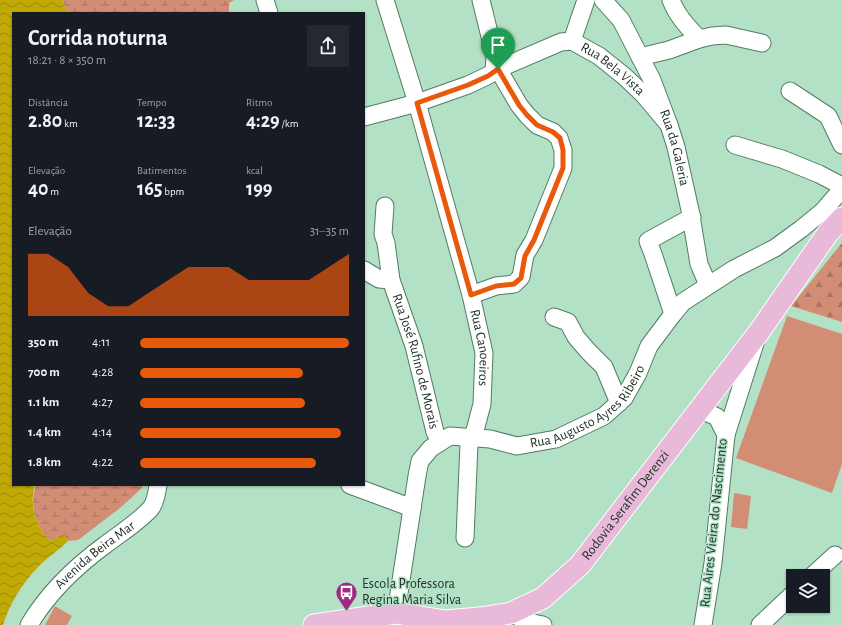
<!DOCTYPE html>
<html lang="pt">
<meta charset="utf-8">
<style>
:root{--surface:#171b24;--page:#242831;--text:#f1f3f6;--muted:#9ea1a6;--accent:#ea580c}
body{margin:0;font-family:"Alegreya Sans",sans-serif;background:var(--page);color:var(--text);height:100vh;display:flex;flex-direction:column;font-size:15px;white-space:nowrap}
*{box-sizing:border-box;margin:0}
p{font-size:13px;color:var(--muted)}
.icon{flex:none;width:22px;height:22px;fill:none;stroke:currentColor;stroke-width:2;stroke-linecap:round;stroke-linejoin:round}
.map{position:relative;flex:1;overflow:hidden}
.side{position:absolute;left:12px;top:12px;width:353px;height:474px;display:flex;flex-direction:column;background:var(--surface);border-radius:0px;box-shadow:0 1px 3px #0004}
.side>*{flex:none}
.fabs{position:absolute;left:786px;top:569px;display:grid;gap:8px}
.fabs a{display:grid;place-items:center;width:44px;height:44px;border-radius:0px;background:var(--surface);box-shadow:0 1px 3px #0004;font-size:20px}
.pin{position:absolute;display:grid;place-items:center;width:34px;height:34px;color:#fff;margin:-41px -17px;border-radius:50% 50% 50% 0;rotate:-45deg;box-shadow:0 0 4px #0007}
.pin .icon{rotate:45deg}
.round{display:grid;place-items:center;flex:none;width:42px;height:42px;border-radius:0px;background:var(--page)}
.overview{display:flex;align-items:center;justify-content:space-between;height:68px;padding:0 16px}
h1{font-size:22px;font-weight:700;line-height:30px}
.metrics{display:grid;grid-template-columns:repeat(3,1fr);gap:6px;height:68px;padding:4px 16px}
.metrics div{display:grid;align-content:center}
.metrics b{font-size:20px;font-weight:700}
.metrics small{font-size:11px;font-weight:400}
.metrics p{font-size:11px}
.chart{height:112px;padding:8px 16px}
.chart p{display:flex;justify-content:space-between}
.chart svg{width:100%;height:72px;margin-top:4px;fill:var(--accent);opacity:.7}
ul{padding:0 16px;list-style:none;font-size:13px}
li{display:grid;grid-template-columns:64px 48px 1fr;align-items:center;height:30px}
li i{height:10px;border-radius:5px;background:var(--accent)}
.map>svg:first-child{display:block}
.forest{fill:url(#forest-firs)}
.wetland{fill:url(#wetland-marsh)}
.pitch{fill:#d48d75}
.water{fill:url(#water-waves)}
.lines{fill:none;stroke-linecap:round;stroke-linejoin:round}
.minor-casing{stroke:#507c64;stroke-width:19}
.major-casing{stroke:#fff;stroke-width:23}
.minor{stroke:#fff;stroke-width:17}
.major{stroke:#e8b9d9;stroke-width:21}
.route-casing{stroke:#fff;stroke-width:8}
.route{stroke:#ea580c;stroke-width:5}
.labels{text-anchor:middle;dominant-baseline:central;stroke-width:3;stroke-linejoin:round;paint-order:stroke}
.street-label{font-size:14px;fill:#213329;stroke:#b3e1c6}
.poi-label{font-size:14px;fill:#213329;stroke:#b3e1c6;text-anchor:start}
</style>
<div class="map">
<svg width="842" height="625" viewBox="0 0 842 625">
<defs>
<pattern id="forest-firs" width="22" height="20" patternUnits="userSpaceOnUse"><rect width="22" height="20" fill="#d48d75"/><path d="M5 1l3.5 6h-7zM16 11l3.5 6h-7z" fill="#ac7460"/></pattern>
<pattern id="wetland-marsh" width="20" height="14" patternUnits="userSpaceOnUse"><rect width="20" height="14" fill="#d48d75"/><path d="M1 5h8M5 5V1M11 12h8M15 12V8" fill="none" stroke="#ac7460"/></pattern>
<pattern id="water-waves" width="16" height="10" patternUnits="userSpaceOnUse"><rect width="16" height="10" fill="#c1aa06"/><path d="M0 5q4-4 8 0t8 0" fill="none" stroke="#9c8b07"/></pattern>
</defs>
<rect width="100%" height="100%" fill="#b3e1c6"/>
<polygon class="forest" points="842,243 842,322 791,306"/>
<g class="wetland">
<polygon points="62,0 234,0 229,3 229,13 68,13"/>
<path d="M36,485H142V488L120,508L78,540L68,541L64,535L51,541C35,527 29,505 36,485Z"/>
</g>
<g class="pitch">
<polygon points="787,316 842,334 842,464 832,493 736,458"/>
<polygon points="734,493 751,496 747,529 731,527"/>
<polygon points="55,606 72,616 67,625 45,625"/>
</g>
<path class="water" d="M0,0H62L68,13H13V485H35C29,505 35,527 51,541L64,534L68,541C59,550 48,557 39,566C23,582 10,603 3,625H0Z"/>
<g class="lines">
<defs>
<g id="minor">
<polyline points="265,0 269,13"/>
<path id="s1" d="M385,0L417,103L471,295L484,353L482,404L473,438L469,444L465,538"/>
<polyline points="481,0 495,57 494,71"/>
<path id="s2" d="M603,0L621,20L652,80L669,125L676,147L690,210L699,264L708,285"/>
<path d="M671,0C677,16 688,27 699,39"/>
<polyline points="572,41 586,0"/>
<polyline points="640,57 669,50 699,39 712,36 726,35 762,43"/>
<polyline points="790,91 828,116 842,145"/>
<path id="s3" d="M364,117L417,103L468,85L487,76L498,69L561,42L572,41L599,56L624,76L643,94L669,125"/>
<polyline points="735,145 782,159 819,174 842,186"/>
<path id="s4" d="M385,206L383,234L386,243L391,280L414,346L435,432L440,442"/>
<polyline points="364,270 379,279 391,280"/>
<polyline points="471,295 496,286 514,284 521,277 525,255 534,240 563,168 563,150 559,138 553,132 537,125 527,115 519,105 498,69"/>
<polyline points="673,314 653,254 648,241 692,217"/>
<polyline points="554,317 568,322 576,337 588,351 604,367 619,403"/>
<polyline points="699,409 717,417 726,435 713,563 703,625"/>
<polyline points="726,435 756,340"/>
<polyline points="350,485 412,508"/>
<polyline points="812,576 835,555"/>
<path id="s5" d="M396,613L417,476L420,461L431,448L450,436L490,439L517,446L556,439L604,416L624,398L638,373L649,346L673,314L683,302L734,269L775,248L801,229L823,211L842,189"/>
<polyline points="511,613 528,622 543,625"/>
<path id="s6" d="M29,625C48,593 75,567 105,545C118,535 140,521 151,508C155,503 157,492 158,485"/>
<polyline points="760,625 793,594"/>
</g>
<g id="major">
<path id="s7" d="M314,625L396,613L445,621L480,618L511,613L543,598L580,565L759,332L828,233L842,218"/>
</g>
</defs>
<use href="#minor" class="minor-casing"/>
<use href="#major" class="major-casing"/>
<use href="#minor" class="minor"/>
<use href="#major" class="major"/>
</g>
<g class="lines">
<defs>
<polygon id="route" points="498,69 519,105 527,115 537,125 553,132 560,138 563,150 563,168 534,240 525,256 521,278 514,284 496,286 471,295 417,103 468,85 488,76"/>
</defs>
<use href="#route" class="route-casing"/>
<use href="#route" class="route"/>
</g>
<defs>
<symbol id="bus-pin" viewBox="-11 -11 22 30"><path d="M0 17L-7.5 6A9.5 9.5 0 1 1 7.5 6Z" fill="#a02a83" stroke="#b3e1c6"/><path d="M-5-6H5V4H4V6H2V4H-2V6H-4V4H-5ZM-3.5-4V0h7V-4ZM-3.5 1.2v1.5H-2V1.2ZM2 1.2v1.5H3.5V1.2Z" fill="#fff"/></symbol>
</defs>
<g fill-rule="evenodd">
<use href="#bus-pin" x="334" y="580" width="25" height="34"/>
</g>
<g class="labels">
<g class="street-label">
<text stroke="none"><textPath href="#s3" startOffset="272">Rua Bela Vista</textPath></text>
<text stroke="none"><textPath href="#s2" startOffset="166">Rua da Galeria</textPath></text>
<text stroke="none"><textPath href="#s1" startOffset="361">Rua Canoeiros</textPath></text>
<text stroke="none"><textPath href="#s4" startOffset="160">Rua José Rufino de Morais</textPath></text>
<text stroke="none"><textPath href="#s5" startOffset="346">Rua Augusto Ayres Ribeiro</textPath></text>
<text stroke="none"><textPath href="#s7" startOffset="359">Rodovia Serafim Derenzi</textPath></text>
<text transform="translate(714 523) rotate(-84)">Rua Aires Vieira do Nascimento</text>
<text stroke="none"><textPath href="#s6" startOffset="97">Avenida Beira Mar</textPath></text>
</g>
<g class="poi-label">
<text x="362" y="584">Escola Professora<tspan x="362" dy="16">Regina Maria Silva</tspan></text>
</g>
</g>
</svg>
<div class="fabs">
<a><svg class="icon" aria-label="layers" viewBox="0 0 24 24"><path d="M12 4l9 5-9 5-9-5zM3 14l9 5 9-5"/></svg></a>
</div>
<div class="pin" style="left:498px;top:69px;background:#1e9e55"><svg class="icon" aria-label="arrive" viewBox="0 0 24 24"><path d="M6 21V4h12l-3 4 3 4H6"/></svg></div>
<section class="side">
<div class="overview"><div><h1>Corrida noturna</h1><p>18:21 · 8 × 350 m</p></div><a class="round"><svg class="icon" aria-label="share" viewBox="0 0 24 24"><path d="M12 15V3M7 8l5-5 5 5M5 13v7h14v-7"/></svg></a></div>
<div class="metrics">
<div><p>Distância</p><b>2.80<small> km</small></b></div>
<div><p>Tempo</p><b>12:33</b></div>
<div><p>Ritmo</p><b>4:29<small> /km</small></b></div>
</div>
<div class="metrics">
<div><p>Elevação</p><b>40<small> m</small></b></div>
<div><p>Batimentos</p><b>165<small> bpm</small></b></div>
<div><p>kcal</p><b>199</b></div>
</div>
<div class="chart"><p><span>Elevação</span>31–35 m</p>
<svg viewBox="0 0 160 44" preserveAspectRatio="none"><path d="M0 44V6L10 6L20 14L30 30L40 38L50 38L60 30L70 22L80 14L90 14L100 14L110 22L120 22L130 22L140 22L150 14L160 6V44z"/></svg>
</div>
<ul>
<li><b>350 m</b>4:11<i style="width:100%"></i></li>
<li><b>700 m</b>4:28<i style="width:78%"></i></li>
<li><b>1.1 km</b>4:27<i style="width:79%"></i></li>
<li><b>1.4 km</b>4:14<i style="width:96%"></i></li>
<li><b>1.8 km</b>4:22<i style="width:84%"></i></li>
</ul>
</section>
</div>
